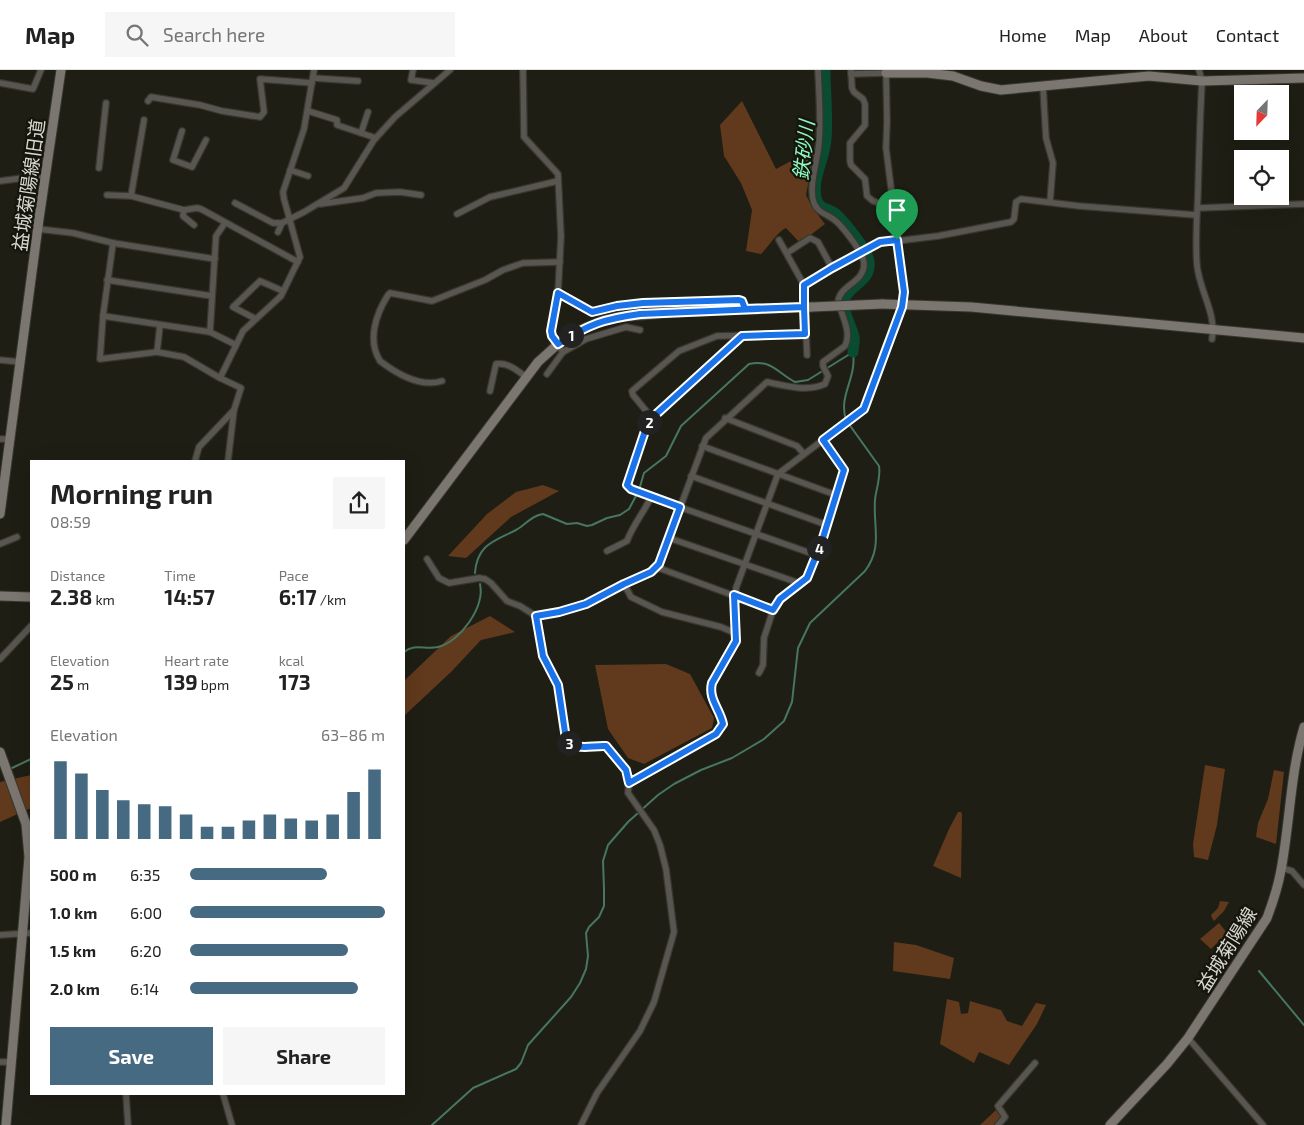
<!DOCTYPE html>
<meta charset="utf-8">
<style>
:root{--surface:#fff;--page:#f6f6f6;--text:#222;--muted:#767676;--line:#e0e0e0;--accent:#466a81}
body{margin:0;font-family:"Exo 2","Noto Sans JP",sans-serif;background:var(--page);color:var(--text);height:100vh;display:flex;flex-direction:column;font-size:19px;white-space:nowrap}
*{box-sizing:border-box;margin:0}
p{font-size:16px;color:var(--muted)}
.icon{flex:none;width:28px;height:28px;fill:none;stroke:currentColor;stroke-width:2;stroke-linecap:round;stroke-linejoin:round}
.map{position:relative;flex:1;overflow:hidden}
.drawer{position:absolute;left:30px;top:390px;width:375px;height:635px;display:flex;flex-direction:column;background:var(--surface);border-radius:0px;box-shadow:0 5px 20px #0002}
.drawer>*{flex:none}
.needle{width:32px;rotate:203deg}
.tools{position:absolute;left:1234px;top:15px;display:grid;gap:10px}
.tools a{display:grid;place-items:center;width:55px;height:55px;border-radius:0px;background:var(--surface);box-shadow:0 5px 20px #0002;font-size:25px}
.pin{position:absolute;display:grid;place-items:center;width:42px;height:42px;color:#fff;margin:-51px -21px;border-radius:50% 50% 50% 0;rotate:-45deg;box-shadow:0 0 5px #0007}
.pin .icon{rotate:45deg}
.km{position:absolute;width:25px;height:25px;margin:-12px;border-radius:50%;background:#222;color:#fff;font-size:14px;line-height:25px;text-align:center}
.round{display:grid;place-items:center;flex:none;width:52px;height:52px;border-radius:0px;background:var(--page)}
.head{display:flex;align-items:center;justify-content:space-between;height:85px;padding:0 20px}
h1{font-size:28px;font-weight:700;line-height:38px}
.metrics{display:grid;grid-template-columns:repeat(3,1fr);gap:8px;height:85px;padding:5px 20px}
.metrics div{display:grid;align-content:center}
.metrics b{font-size:21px;font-weight:700}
.metrics small{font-size:14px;font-weight:400}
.metrics p{font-size:14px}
.chart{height:140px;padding:10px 20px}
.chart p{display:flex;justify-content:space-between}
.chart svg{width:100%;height:90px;margin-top:5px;stroke:var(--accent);stroke-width:6}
.button{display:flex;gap:10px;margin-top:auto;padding:10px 20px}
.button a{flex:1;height:58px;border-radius:0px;background:var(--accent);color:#fff;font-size:20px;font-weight:700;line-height:58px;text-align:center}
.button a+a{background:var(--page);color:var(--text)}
ul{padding:0 20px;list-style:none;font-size:16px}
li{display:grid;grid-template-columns:80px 60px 1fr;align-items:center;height:38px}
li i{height:12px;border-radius:6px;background:var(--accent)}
header{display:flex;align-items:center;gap:30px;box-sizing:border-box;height:70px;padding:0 25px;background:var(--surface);border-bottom:1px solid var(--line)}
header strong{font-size:24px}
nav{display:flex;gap:28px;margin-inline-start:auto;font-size:18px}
.search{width:350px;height:45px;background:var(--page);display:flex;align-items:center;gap:12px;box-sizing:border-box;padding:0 18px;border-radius:0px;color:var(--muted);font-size:19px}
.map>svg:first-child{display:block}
.green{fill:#61391c}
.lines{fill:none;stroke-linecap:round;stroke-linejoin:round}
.stream{stroke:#477661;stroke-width:2}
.river{stroke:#094c31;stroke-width:11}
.street-casing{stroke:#38382e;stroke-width:8}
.secondary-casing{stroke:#38382e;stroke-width:11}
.street{stroke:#595651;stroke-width:5.5}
.secondary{stroke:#7b766f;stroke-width:9}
.street-bridge-casing{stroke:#38382e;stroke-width:8;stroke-linecap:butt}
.secondary-bridge-casing{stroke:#38382e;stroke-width:11;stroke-linecap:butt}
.street-bridge{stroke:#595651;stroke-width:5.5}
.secondary-bridge{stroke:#7b766f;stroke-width:9}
.route-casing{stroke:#fff;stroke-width:10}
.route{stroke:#1a73e8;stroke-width:6}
.labels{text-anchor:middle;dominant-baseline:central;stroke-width:4.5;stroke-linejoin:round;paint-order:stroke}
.street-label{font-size:19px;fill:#d8d8d1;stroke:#15150b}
.water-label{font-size:20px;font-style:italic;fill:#8cf9c2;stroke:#15150b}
</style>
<header>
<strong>Map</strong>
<div class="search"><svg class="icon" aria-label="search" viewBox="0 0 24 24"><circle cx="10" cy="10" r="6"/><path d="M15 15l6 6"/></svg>Search here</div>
<nav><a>Home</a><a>Map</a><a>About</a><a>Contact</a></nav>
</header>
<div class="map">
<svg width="1304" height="1055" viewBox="0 0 1304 1055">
<rect width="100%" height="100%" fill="#1e1e14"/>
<g class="green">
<path d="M742,31L776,99L815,78L806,125L812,137L825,154L800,173L786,158C778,161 769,176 761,184L746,181L752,140L741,113L724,86L720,55Z"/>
<polygon points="543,415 559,421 511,447 466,488 448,486 487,444 516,422"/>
<polygon points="490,546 515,562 481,570 452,601 404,646 404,611 451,566"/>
<polygon points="666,594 690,604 714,648 712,658 644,694 628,688 608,659 595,595"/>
<polygon points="1205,695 1225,699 1217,755 1208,790 1194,787 1193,774"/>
<polygon points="1274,700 1284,702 1276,774 1256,767 1258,753 1268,729"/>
<polygon points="31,705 31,738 0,752 0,712"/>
<polygon points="958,742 961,742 962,744 961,808 933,796 949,759"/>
<polygon points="1220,831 1229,832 1224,841 1214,851 1212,848 1211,845 1218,838"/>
<polygon points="1219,853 1227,863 1211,879 1200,869"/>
<polygon points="894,872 916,875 954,888 950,909 893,901"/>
<polygon points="947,929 959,932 961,944 968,943 970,931 1001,940 1007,951 1022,956 1036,933 1046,935 1037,954 1009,995 979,982 974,993 940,974"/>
<polygon points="996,1040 1002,1048 996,1055 980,1055"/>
</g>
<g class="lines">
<g class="stream">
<path d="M475,503C477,474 495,471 516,460C526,455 530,446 543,444L567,454L577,453L587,456L592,455L607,448L620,445L629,439L637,424"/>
<path d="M404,582C415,573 425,580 438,577C460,572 485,537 480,514"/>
<polyline points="12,698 31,689"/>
<polyline points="1259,901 1304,955"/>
<path d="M432,1055L473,1018L516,999L521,993L528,975L571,927L580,913L586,899L588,886L586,863L589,857L599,847L604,836V819L603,791L608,775L628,752L658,725L674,714L701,700L732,688L764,669L784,651L792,632L798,578L810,553L865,501C883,477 873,457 875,430C876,419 881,407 879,396L846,350C838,325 857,309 853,282L808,310L795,312C778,303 771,289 749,294L681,356L666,386L644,403L639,420"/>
</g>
<path class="river" d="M825,0C825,22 828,46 826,69C825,89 812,107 816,128C819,140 829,138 836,144C845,153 867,179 869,191C872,213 847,215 844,231C842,240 852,257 854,267C855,272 853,277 853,282"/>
<defs>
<g id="street">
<polyline points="413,0 411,10 434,13"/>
<polyline points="523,0 524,67 558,104 561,167 558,223 551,261 552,266 563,282"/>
<polyline points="851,0 852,18 854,22 863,29 865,34 865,55 850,73 850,91 851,95 865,109 867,126 873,131 879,133 893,132"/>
<path d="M1199,0L1202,11C1200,48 1199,85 1198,122C1197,147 1195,171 1197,195C1199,220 1217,244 1212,269"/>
<polyline points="851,4 886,3"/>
<polyline points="313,8 358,11"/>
<polyline points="0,13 33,19 41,0"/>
<polyline points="1043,16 1046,68 1053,93 1050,132"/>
<polyline points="148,31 151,27 200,35 222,41 260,47 264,42 260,9 312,13"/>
<polyline points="308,41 337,50 337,55 376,68"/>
<polyline points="182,61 173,90 192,97 206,70"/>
<polyline points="361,63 368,42"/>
<polyline points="99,98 106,33"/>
<polyline points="290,100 308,106"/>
<polyline points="0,111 46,105"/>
<polyline points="107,125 131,126 184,140 183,146 194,155"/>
<polyline points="131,126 144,50"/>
<polyline points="235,133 273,153 282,153 304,142 344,118 374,70 395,47 450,0"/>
<polyline points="320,134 363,128 376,123 400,122 421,125"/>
<polyline points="1198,138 1304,134"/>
<polyline points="184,140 197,138 201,139 298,192"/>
<polyline points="457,144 490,127 558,111"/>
<polyline points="225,153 216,166 210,262 236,275"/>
<polyline points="38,159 73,163 113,173 215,189"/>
<polyline points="278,162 282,153"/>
<polyline points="779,170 804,215"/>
<polyline points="113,173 103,246 100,289 157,282 184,287 220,308 241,318 234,340 199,377 195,391"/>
<polyline points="871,177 880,173 938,166 1011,152 1014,149 1016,132 1021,129 1079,136 1196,145"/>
<polyline points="787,183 810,168 818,172 832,198"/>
<polyline points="107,210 212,226"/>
<polyline points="558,223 592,242 617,236 643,233 739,230 742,231 745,239"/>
<polyline points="103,246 210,262"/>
<polyline points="256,249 233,237 260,211 283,221"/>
<polyline points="742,266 652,348 647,355 627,415 631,419 651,427 816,485"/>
<polyline points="157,282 160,255"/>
<polyline points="807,285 804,215 832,198 852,188"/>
<polyline points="0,290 20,292"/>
<polyline points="547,304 563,282 586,269 626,257 640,260"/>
<polyline points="220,308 243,261 281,226 300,187 284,129 283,122 304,59 314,0"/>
<path d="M442,311C420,318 397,304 380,291C367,270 376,244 388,225L390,223L432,231L485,210L503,200L523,193L560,192"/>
<path d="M490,321L496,294C507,292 517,300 526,307"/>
<polyline points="652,348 633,325 632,321 679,281 717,266 805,264"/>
<polyline points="725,348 797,376 804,384"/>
<polyline points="0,369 10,369"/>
<polyline points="702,376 836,425"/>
<polyline points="228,391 234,340"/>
<polyline points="691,406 827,455"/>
<polyline points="669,468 799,513"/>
<polyline points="0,474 17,467"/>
<path d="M607,481L627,471C633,455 644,442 651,427"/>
<path d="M427,489L439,508L449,513L479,508L485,509L491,513L507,531L520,536L536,546L543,586L558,615L566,669C577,682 591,675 606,676L626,700L629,713L628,723L654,760L660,775L666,799L674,862L654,932L640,961L597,1023L581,1055"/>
<polyline points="656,497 773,540"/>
<polyline points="624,514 631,527 662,542 721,557 735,563"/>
<path d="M536,546L559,542L586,534L624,514L651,502L659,494L706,368L767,312C785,316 808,322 825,314L828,306L823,296V292L845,276C852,263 842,245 838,232C840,214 865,213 864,193C863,182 844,159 837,152C829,144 818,144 814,133C808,117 818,90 819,72C821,49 819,24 818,0"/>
<polyline points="0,589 31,556"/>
<polyline points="759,603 763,595 764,568 773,540 780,529 807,508 822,471 844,400 823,370"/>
<path d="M629,713L716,665L723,654C720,639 708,629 712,613L736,571V518L778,404L864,339L903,237L904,221L886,78L887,52L886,1"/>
<polyline points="1282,798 1292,801 1304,815"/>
<polyline points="0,865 31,863"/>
<polyline points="1188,968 1263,1055"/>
<polyline points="0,992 11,992"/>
<polyline points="126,1024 128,1055"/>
<polyline points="223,1024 232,1055"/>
<polyline points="998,1055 1005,1047 998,1036 1035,993"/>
</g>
<g id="secondary">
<polyline points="886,3 927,3 953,6 981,16 1001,20 1149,6 1202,11 1304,8"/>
<polyline points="882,234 971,237 1304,268"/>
<polyline points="0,444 39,149 61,0"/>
<polyline points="404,470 538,292 558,274 578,261 602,251 619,247 677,242 812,237"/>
<polyline points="0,526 31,527"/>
<polyline points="0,682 26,754 29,787 6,1055"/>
<path d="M1110,1055L1167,994L1188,968L1267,848C1273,832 1278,817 1281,800C1290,753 1290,704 1304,657"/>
</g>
</defs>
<use href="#street" class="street-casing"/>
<use href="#secondary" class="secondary-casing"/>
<use href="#street" class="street"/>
<use href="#secondary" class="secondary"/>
<defs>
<polyline id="street-bridge" points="852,188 871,177"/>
<polyline id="secondary-bridge" points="812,237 882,234"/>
</defs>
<use href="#street-bridge" class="street-bridge-casing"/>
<use href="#secondary-bridge" class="secondary-bridge-casing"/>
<use href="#street-bridge" class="street-bridge"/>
<use href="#secondary-bridge" class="secondary-bridge"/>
</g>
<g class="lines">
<defs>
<path id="route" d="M897,170L880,172L832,198L804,215V237L745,239L742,231L739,230L643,233L617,236L592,242L558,223L551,261L552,266L558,274C589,254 604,249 640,244L804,237L805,264L742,266L652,348L647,355L627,415L631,419L680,437L659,494L651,502L624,514L586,534L559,542L536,546L543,586L558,615L566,669C577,682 591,675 606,676L626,700L629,713L716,664L723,654C720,639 708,629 712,613L736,571L734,525L773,540L780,529L807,508L822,471L844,400L823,370L864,339L902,237L904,222L897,170"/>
</defs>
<use href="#route" class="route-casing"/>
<use href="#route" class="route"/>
</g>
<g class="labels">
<g class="street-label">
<text transform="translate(28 115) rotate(-82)">益城菊陽線旧道</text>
<text transform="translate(1226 879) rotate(-58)">益城菊陽線</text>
</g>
<g class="water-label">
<text transform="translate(803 80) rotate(-84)">鉄砂川</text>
</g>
</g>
</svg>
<div class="tools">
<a><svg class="needle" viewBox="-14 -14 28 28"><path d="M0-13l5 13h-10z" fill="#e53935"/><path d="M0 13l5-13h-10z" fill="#767676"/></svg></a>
<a><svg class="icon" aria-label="locate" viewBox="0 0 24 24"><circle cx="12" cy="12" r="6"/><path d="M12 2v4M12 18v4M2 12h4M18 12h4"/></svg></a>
</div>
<div class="pin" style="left:897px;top:170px;background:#1e9e55"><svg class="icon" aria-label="arrive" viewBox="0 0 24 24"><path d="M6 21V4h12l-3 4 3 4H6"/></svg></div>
<b class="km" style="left:571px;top:265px">1</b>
<b class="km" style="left:649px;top:352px">2</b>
<b class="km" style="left:569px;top:673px">3</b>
<b class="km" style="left:819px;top:478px">4</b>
<section class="drawer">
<div class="head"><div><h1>Morning run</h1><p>08:59</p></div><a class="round"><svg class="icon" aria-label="share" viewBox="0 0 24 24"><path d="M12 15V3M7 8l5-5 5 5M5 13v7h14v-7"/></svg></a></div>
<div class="metrics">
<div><p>Distance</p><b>2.38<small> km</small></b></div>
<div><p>Time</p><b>14:57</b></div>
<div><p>Pace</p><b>6:17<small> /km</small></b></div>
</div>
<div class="metrics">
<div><p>Elevation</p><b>25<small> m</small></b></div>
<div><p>Heart rate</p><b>139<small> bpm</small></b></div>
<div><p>kcal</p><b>173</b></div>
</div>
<div class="chart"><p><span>Elevation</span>63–86 m</p>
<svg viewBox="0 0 160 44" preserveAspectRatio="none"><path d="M5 44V6M15 44V12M25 44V20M35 44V25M45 44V27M55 44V28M65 44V32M75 44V38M85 44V38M95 44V35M105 44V32M115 44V34M125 44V35M135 44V32M145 44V21M155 44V10"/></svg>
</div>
<ul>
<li><b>500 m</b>6:35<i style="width:70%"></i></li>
<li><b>1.0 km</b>6:00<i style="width:100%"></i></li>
<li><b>1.5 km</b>6:20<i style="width:81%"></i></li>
<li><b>2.0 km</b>6:14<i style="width:86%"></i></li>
</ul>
<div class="button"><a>Save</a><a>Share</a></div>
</section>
</div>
